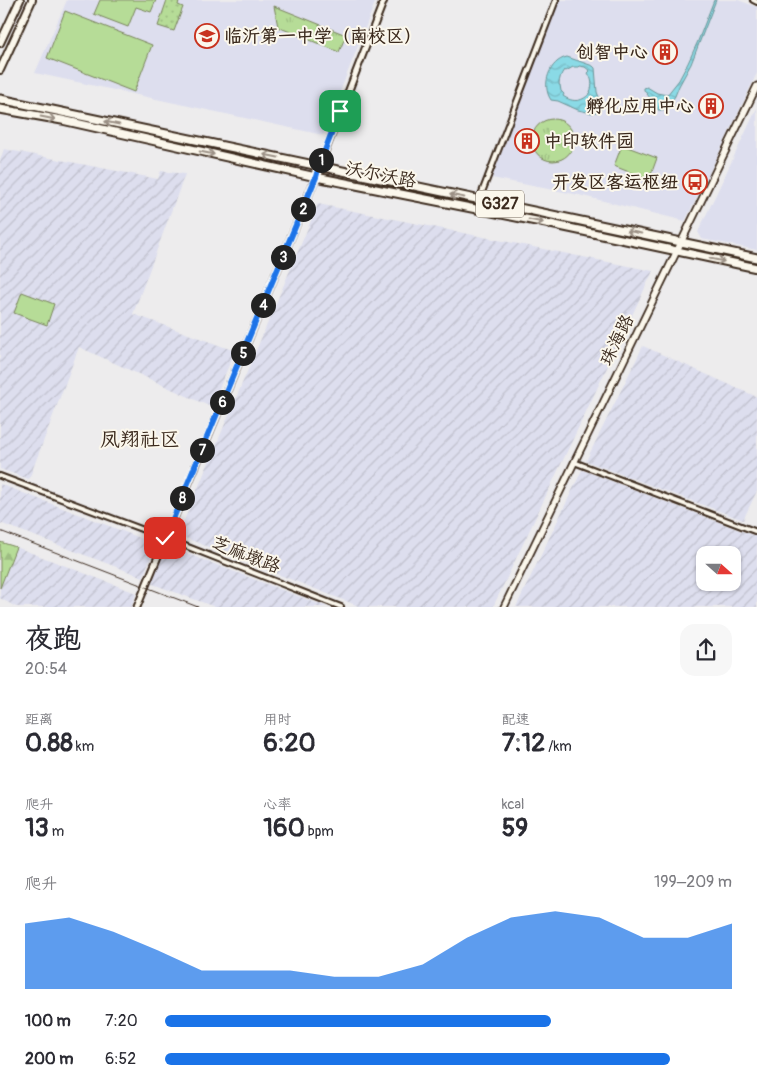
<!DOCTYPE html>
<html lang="zh">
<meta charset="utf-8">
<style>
:root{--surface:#fff;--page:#f7f7f7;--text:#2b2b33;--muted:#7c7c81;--accent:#1a73e8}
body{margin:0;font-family:Pangolin,"LXGW WenKai TC",sans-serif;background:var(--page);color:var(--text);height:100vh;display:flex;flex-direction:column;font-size:19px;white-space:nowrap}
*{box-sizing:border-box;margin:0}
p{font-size:16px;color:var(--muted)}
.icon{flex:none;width:28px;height:28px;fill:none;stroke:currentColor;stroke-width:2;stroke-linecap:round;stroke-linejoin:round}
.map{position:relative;height:607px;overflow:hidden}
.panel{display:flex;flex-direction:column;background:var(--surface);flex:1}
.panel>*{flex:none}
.needle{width:32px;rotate:111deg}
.buttons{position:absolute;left:696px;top:546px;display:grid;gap:10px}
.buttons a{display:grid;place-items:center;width:45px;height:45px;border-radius:10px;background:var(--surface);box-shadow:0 1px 4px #0004;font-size:25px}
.pin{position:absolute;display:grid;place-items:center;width:42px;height:42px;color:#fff;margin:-21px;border-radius:10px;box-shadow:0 2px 8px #0006}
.km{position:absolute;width:25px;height:25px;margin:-12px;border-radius:50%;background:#222;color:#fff;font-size:14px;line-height:25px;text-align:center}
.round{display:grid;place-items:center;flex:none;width:52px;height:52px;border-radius:15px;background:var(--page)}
.head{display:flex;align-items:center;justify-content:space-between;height:85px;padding:0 25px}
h1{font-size:28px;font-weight:700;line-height:38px}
.metrics{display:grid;grid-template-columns:repeat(3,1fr);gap:8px;height:85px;padding:5px 25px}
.metrics div{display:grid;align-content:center}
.metrics b{font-size:25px;font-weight:700}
.metrics small{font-size:14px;font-weight:400}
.metrics p{font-size:14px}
.chart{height:140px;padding:10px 25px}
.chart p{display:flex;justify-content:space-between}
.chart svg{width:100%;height:90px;margin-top:5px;fill:var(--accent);opacity:.7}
ul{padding:0 25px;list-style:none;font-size:16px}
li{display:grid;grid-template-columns:80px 60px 1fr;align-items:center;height:38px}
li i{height:12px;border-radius:6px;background:var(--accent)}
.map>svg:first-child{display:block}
.built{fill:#dddeee}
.industrial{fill:url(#industrial-furrows);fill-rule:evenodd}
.grass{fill:url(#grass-dots);stroke:#78835a}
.forest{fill:url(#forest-firs);stroke:#78835a}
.park{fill:url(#park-tufts);stroke:#78835a}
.garden{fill:#b6dc97;stroke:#78835a}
.water{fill:url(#water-waves);stroke:#6a9496;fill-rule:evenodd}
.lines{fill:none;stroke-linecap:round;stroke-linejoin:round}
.minor-casing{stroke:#3b2a1e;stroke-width:8}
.tertiary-casing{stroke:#3b2a1e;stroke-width:9}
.secondary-casing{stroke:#3b2a1e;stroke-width:9}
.primary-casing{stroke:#3b2a1e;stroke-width:10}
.trunk-casing{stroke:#3b2a1e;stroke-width:11}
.minor{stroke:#fbf7ec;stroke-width:4}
.tertiary{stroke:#fbf7ec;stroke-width:5}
.secondary{stroke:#fbf7ec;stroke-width:5.5}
.primary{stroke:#fbf7ec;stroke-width:6}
.trunk{stroke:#fbf7ec;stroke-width:7}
.rail{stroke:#3b2a1e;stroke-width:1}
.oneway{stroke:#9b9085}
.route-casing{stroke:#fff;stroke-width:10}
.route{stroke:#1a73e8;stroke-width:6}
.labels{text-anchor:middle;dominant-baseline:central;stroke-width:4;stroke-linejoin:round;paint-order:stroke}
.shield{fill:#fbf7ec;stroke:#75685c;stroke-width:1}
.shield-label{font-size:16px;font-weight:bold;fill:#3b2a1e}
.poi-label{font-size:18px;font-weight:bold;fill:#3b2a1e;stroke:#fbf7ec;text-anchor:end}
.street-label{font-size:18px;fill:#3b2a1e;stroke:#fbf7ec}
.quarter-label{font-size:20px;fill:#3b2a1e;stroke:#fbf7ec}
</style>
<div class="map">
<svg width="757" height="607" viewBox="0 0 757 607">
<defs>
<pattern id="industrial-furrows" width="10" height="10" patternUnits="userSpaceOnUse" patternTransform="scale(1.25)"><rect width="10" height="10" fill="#dddeee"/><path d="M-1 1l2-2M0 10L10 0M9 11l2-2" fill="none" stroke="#bfbfcc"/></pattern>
<pattern id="grass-dots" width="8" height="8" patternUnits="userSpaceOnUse" patternTransform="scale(1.25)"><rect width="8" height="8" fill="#b6dc97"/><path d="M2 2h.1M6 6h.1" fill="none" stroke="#9dbd82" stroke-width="1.8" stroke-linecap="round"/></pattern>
<pattern id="forest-firs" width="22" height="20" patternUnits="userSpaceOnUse" patternTransform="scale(1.25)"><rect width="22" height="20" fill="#b6dc97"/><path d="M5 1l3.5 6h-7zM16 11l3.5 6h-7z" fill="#9dbd82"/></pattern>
<pattern id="park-tufts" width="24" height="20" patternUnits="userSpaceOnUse" patternTransform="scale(1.25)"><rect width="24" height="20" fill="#b6dc97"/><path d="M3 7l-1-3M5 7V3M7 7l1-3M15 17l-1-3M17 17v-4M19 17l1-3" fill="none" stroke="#9dbd82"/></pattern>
<pattern id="water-waves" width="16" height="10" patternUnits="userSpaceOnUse" patternTransform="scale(1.25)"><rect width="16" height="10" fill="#8adae6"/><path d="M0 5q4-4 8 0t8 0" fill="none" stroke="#78bbc5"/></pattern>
</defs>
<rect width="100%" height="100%" fill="#edeced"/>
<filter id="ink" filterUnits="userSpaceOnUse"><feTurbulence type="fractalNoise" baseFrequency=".02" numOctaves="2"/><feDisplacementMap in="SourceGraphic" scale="10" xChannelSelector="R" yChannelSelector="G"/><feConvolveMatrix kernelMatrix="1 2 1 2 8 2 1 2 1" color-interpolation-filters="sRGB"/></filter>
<g filter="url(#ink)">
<g class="built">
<polygon points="67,0 376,0 323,135 35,73"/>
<polygon points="559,0 738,0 757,7 757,73 719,153 685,221 579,195 492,178"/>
<polygon points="757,108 757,250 702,239 698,232"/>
</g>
<g class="industrial">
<polygon points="4,149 158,179 161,171 185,174 133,314 235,351 211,407 79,347 29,479 0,469 0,160"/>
<polygon points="318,204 653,271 493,607 361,607 178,535"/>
<polygon points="643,346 757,397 757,491 743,520 586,461"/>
<path d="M582,470L757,537V607H516ZM705,555H732V582H705Z"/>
<polygon points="0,484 156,544 143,577 0,523"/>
<polygon points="167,546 327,607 215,607 150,583"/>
<polygon points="16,547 136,593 131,607 16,607 0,598 0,588"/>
</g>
<polygon class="grass" points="167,0 179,1 178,5 183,7 174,31 158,26"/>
<polygon class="forest" points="0,542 16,547 0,588"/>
<g class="park">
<polygon points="274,6 346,35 339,52 278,27"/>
<circle cx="553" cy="140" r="21"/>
</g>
<g class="garden">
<polygon points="100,0 156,0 151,12 136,7 128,27 94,14"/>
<polygon points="65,11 152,45 134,92 47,58"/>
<polygon points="622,145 657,158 649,180 614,166"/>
<polygon points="22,292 54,304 47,325 14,313"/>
</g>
<g class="water">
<polygon points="714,0 716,0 691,64 679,86 675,96 671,102 666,106 663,110 658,110 650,98 644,90 644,88 647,87 657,93 667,95 679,80 688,63 698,41"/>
<path d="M567,57L593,66L595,68L597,92L602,105L600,111L592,113L578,110L558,101L551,100C541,85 549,61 567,57ZM579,66L585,67L590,71L588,73C592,79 593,85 590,92H591C583,102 573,103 563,96L564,94L561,91L560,85H559C559,79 561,74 564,70L566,71L573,67H578Z"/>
</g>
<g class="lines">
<defs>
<g id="minor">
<polyline points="753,0 757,2"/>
<polyline points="479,200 556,0"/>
<polyline points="574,462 757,532"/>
<polyline points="0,476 165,538 341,607"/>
</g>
<polyline id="tertiary" points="137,607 316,177 319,167 384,0"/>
<polyline id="secondary" points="504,607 757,86"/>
<g id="primary">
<polyline points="0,43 20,0"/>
<polyline points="0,70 32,0"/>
</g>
<g id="trunk">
<polyline points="0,99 757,258"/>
<polyline points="0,109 62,120 316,177 541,222 757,268"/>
</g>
</defs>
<use href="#minor" class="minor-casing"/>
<use href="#tertiary" class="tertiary-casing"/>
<use href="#secondary" class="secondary-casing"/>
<use href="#primary" class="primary-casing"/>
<use href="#trunk" class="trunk-casing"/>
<use href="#minor" class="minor"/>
<use href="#tertiary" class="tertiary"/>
<use href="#secondary" class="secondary"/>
<use href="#primary" class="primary"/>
<use href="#trunk" class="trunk"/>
<polyline class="rail" points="0,531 198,607"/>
</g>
<defs><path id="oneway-shaft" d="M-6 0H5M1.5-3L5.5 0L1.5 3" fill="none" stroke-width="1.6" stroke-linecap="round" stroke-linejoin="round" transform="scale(1.25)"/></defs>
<g class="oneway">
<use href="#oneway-shaft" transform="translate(48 118) rotate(11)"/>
<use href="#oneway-shaft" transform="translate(112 123) rotate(-168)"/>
<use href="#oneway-shaft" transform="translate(207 153) rotate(12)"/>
<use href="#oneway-shaft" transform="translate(271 156) rotate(-168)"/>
<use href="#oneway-shaft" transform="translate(457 196) rotate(-168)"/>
<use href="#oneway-shaft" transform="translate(536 221) rotate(11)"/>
<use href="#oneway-shaft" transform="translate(634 232) rotate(-168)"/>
<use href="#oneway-shaft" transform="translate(717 260) rotate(12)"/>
</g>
</g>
<g class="lines" filter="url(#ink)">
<defs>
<polyline id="route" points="165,538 316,177 319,166 340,111"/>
</defs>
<use href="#route" class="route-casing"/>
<use href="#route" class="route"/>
</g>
<defs>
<symbol id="school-ring" viewBox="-11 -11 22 22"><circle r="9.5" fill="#fbf7ec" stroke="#c8321e" stroke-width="1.5"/><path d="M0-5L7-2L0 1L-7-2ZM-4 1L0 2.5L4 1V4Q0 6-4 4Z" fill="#c8321e"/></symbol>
<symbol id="building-ring" viewBox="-11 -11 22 22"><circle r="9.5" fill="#fbf7ec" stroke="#c8321e" stroke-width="1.5"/><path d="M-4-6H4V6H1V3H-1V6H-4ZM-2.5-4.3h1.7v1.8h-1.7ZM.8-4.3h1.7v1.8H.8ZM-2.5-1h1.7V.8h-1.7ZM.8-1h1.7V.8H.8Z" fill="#c8321e"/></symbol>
<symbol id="bus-ring" viewBox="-11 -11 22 22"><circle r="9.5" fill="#fbf7ec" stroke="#c8321e" stroke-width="1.5"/><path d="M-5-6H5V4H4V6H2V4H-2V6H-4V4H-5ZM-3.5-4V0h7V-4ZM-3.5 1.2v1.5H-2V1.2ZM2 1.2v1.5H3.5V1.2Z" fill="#c8321e"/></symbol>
</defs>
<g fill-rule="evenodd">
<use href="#school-ring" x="193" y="22" width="28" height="28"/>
<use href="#building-ring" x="651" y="38" width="28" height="28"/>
<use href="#building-ring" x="697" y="92" width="28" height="28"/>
<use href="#building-ring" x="513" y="127" width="28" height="28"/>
<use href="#bus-ring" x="681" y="168" width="28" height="28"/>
</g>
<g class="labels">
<rect class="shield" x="476" y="190.5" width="48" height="27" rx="4"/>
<g class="shield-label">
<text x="500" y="204">G327</text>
</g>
<g class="poi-label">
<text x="224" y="36" text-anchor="start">临沂第一中学（南校区）</text>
<text x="648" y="52">创智中心</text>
<text x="694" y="106">孵化应用中心</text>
<text x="544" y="141" text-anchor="start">中印软件园</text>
<text x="678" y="182">开发区客运枢纽</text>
</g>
<g class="street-label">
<text transform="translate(381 175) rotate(11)">沃尔沃路</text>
<text transform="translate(617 340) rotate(-64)">珠海路</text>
<text transform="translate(246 555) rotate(21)">芝麻墩路</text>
</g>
<g class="quarter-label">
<text x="140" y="439">凤翔社区</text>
</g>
</g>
</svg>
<div class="buttons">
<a><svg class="needle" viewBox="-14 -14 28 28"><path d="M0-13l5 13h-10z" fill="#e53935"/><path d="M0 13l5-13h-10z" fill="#7c7c81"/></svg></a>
</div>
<div class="pin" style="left:340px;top:111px;background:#1e9e55"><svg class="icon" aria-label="arrive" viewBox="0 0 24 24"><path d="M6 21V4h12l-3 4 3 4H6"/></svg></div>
<div class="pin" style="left:165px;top:538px;background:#d93025"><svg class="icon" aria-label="check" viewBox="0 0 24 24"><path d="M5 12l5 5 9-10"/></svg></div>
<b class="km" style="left:321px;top:160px">1</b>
<b class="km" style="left:303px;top:209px">2</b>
<b class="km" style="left:283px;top:257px">3</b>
<b class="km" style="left:263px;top:305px">4</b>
<b class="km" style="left:243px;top:353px">5</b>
<b class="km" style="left:222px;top:402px">6</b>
<b class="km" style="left:202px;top:450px">7</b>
<b class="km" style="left:182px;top:498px">8</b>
</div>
<section class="panel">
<div class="head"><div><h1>夜跑</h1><p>20:54</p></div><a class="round"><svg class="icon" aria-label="share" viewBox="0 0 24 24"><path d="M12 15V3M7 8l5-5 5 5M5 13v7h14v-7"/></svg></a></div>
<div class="metrics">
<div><p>距离</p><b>0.88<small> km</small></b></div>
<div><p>用时</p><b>6:20</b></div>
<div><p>配速</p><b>7:12<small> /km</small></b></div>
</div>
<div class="metrics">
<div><p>爬升</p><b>13<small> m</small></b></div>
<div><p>心率</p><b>160<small> bpm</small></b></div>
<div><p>kcal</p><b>59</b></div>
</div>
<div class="chart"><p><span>爬升</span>199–209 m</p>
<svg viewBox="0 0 160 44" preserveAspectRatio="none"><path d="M0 44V12L10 9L20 16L30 25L40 35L50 35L60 35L70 38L80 38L90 32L100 19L110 9L120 6L130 9L140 19L150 19L160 12V44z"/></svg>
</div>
<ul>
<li><b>100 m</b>7:20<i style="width:68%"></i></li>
<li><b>200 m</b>6:52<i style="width:89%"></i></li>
</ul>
</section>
